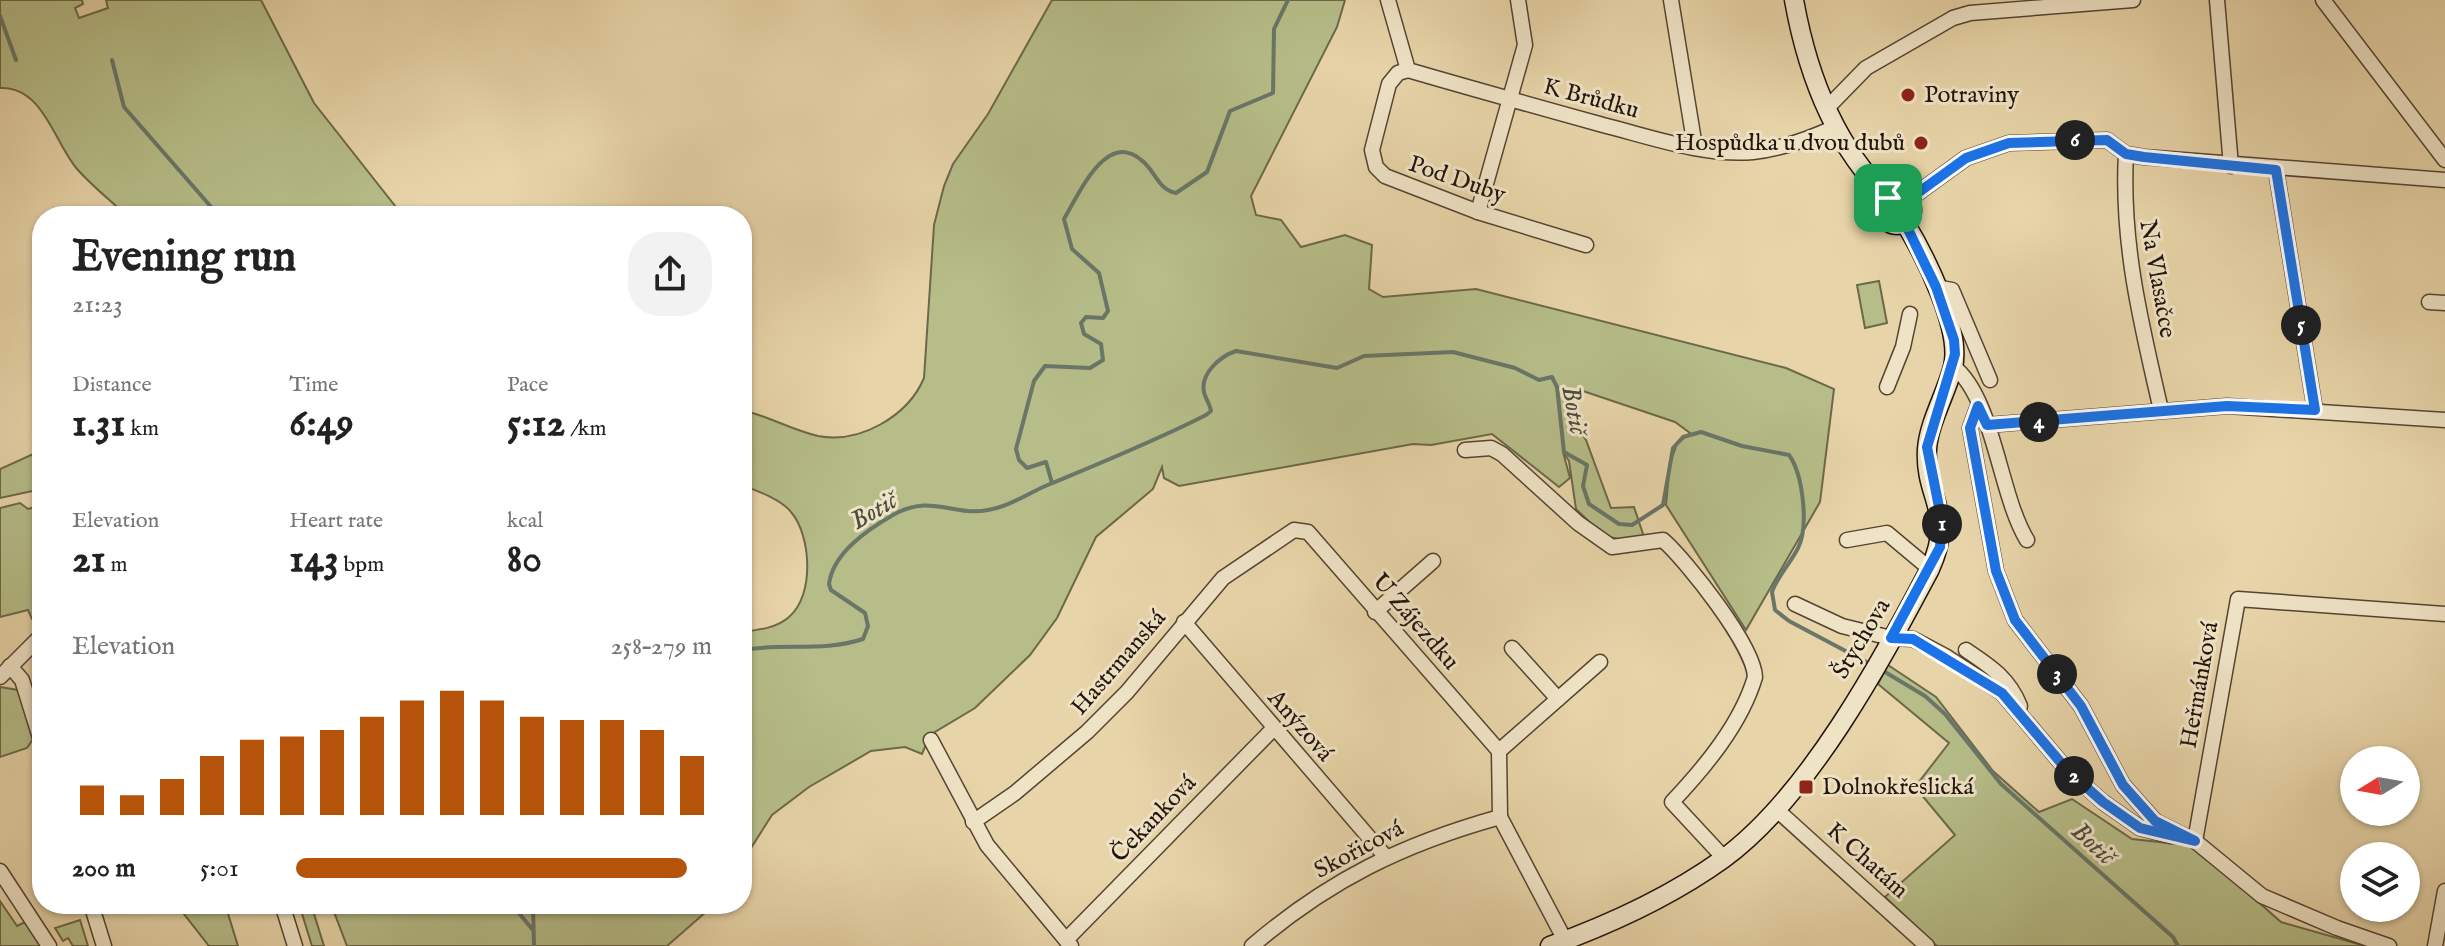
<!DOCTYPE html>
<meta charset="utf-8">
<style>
:root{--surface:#fff;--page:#f2f2f2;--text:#222;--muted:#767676;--accent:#b45309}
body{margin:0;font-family:"IM FELL English",serif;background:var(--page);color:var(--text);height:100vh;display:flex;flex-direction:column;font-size:30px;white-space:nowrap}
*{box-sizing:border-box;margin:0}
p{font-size:26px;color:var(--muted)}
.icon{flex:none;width:44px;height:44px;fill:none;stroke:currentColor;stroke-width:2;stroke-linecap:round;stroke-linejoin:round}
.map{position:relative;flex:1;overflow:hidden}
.details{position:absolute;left:32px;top:206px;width:720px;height:708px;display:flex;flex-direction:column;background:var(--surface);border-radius:32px;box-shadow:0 2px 6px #0004}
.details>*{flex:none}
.needle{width:52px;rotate:259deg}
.buttons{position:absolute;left:2340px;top:746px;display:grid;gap:16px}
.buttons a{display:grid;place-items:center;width:80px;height:80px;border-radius:50%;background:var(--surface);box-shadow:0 2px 6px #0004;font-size:40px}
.pin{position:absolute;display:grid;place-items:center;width:68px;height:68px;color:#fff;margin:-34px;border-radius:16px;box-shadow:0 4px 12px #0006}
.km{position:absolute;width:40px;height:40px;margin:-20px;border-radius:50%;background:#222;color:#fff;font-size:22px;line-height:40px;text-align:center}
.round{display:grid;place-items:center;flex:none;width:84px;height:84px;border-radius:32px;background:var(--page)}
.head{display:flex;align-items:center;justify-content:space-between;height:136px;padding:0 40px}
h1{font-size:44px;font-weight:800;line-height:60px}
.figures{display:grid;grid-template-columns:repeat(3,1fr);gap:12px;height:136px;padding:8px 40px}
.figures div{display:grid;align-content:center}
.figures b{font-size:40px;font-weight:800}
.figures small{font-size:22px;font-weight:400}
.figures p{font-size:22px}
.chart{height:224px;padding:16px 40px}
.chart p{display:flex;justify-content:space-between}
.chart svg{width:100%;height:144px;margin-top:8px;stroke:var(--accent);stroke-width:6}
ul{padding:0 40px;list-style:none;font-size:26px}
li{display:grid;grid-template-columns:128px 96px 1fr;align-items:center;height:60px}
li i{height:20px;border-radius:10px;background:var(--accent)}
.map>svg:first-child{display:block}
.green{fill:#b6bd88;stroke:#6c684a;stroke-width:2}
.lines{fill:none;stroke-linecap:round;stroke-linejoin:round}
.stream{stroke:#697668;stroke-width:4}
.street-casing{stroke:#544432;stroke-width:17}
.secondary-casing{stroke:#23140b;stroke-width:21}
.street{stroke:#efe3c6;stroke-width:14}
.secondary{stroke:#efe3c6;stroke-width:18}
.route-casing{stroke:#fff;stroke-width:16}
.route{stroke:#1a73e8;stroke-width:10}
.poi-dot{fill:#8f2418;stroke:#efe3c6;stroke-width:3}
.labels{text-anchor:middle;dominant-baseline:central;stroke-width:6;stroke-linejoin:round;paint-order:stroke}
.poi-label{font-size:24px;fill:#23140b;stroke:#efe3c6;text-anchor:start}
.street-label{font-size:24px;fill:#23140b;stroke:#efe3c6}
.water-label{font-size:26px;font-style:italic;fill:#4c4d41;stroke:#efe3c6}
</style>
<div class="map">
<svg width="2445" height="946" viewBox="0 0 2445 946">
<rect width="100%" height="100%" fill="#e7d4a8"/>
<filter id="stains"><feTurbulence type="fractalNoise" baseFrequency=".0025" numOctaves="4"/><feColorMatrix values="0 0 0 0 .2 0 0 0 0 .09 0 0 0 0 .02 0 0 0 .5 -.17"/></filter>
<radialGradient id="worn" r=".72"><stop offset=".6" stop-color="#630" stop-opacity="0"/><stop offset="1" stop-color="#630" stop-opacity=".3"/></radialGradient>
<g class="green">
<path d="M0,0H82L83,4L75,8L79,18L108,8L106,0H261L314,103L403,216H127C110,200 92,186 77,169C54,142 43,86 0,88Z"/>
<path d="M1052,0H1345L1337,27L1251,196L1256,215L1281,220L1301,247L1345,235L1372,245L1369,289L1383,297L1476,289L1786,368L1834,389L1820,502L1746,630L1666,505L1670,463L1677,444L1690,433L1675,422L1583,391L1570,417L1586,440L1611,508L1634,507L1644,537L1624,540L1604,536L1576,509L1569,461L1563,452L1570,478L1559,487L1492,434L1431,445L1413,444L1179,486L1164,478L1162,467L1153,489L1096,537L1057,618L1030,655L975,708L930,735L922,754L905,747L871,751L809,787L772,815L742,862V632C758,630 777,628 789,617C815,595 811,535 791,512C781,499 757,491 742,485V410C768,416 792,430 818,436C860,444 908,416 924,378L934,225L944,186L953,164L988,114Z"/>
<polygon points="1879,281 1887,323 1865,328 1857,285"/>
<polygon points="42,450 42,489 0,498 0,469"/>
<polygon points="20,503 28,509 42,505 42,614 32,619 28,610 0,617 0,508"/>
<polygon points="1888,665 1936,697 1993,771 2039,812 2072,799 2132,839 2195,846 2281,922 2365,946 1937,946 1885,897 1955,835 1915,787 1949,743 1878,684"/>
<polygon points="0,687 18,690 33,739 27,748 0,757"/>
<polygon points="0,901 17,926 25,922 41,946 0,946"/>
<polygon points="182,904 225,904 238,946 209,946 184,914"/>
<polygon points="299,904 311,904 324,946 312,946"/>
<polygon points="331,904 715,904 667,946 347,946"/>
<polygon points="80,920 88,946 73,946 68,938 63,941 55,928"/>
</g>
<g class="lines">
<g class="stream">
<polyline points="0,16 16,60"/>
<polyline points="112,60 124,107 219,216"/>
<path d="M1052,483L1046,462L1027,468L1019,460L1016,449L1034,381L1045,366L1090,368L1103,360L1101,344L1084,334L1081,323L1086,317L1103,318L1108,311L1099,273L1072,249L1064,219C1081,190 1111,120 1150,169C1158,180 1162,190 1176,193L1207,172L1230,111L1273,93L1274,29L1288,0"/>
<path d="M742,650C782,643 825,652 863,639L868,626L865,613L831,590L829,584C833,553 867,530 893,515C932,493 952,517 988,510C1009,507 1030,492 1050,484C1103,462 1155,441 1206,415L1211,411C1210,404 1205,398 1204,392C1200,373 1221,356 1236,351L1337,368L1364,356L1453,352L1515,368L1539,380L1552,377L1557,387L1564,452L1587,465L1583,486L1589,504L1619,524L1632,525L1663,505L1673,448L1683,437L1701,432L1742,446L1789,455C1803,474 1809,527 1798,548C1790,564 1778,575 1772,592L1775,610L1789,621L1872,665"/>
<polyline points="1880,669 1925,696 1945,714 2001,784 2173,937 2178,946"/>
<polyline points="533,904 534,946"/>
<polyline points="518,912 533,930"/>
</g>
<defs>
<g id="street">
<path d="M1388,0L1408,70C1473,89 1538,107 1603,125C1651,137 1703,156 1753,152C1781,149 1809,139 1835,127"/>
<polyline points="1671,0 1695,147"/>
<polyline points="2217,0 2231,166"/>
<polyline points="2323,0 2445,160"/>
<polyline points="1408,70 1398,73 1389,84 1372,150 1376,167 1385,176 1478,212 1586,245"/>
<polyline points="1827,108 1866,68 1953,18 1970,13 2133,0"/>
<path d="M2126,154C2121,242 2141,324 2161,410"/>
<polyline points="2276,170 2315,410"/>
<polyline points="1908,200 1966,158 2009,143 2107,140 2126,154 2144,157 2445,180"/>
<polyline points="1478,212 1525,45 1518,0"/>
<polyline points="1936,287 1952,290 1990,380"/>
<polyline points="2429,302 2445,303"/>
<path d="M1953,366C1994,398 1999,494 2027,540"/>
<polyline points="1887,387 1903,347 1910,314"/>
<polyline points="1978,406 1970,428 1996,571 2015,620 2081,706 2123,785 2155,821 2195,841 2262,896 2337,928 2389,946"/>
<polyline points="1987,425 2227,406 2445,420"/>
<path d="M1465,450L1491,448L1502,454L1578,523L1612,547L1663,540C1687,561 1754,646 1755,677C1741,724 1705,767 1672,802L1724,858"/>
<polyline points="1847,540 1887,533 1930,569"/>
<polyline points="1795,604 1842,626 1891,638 1913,639 1947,657 2002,693 2067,770 2103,802 2140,828 2171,836"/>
<polyline points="1375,612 1433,561"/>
<polyline points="1184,622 1385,856"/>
<polyline points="1512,648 1558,699"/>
<path d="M1966,650C1990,666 2009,678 2020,706"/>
<polyline points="10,666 22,680 42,744"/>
<polyline points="0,677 42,635"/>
<polyline points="931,740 987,845 1071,946"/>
<polyline points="1499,751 1600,662"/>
<polyline points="1777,810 1927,946"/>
<polyline points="973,822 1015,793 1087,732 1127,692 1223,578 1294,530 1308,532 1499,751 1500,817 1568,946"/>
<polyline points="2195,841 2238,599 2445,614"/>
<polyline points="0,871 49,946"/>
<polyline points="91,904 104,946"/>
<polyline points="282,904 295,946"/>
<polyline points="1066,940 1273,729"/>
<path d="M1252,946C1329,880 1403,844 1500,817"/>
<polyline points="2435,946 2445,891"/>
</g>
<g id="secondary">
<path d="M1794,0C1807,73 1834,145 1888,198"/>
<circle cx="1897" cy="210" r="15"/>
<path d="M1550,946C1611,924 1670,897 1723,859C1809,796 1880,663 1930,569C1956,511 1924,499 1927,449C1929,422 1946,394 1953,367C1962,329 1925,256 1905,223"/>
</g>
</defs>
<use href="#street" class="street-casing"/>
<use href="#secondary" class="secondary-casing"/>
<use href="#street" class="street"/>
<use href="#secondary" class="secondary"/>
</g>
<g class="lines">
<defs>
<path id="route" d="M2107,140L2126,154L2144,157L2276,170L2315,410L2227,406L1987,425L1978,406L1970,428L1996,571L2015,620L2081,706L2123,785L2155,821L2195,841L2140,828L2103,802L2067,770L2002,693L1913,639L1891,638L1940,547L1942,522L1927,447L1955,354L1954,340L1936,287L1905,223L1895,225C1884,222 1880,213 1884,202L1898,195L1908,200L1966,158L2009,143Z"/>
</defs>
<use href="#route" class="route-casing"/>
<use href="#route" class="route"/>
</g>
<g class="poi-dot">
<circle cx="1908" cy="95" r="8"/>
<circle cx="1921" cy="143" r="8"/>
<rect x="1798" y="779" width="16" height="16" rx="4"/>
</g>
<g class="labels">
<g class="poi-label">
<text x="1924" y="95">Potraviny</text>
<text x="1905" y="143" text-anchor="end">Hospůdka u dvou dubů</text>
<text x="1822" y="787">Dolnokřeslická</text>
</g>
<g class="street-label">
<text transform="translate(1591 99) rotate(15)">K Brůdku</text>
<text transform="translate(1457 180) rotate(19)">Pod Duby</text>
<text transform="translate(2157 279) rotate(80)">Na Vlasačce</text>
<text transform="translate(1415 622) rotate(49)">U Zájezdku</text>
<text transform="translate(1862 639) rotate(-59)">Štychova</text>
<text transform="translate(1119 663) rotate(-49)">Hastrmanská</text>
<text transform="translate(2200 685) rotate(-80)">Heřmánková</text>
<text transform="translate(1300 726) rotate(49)">Anýzová</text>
<text transform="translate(1154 819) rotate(-46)">Čekanková</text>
<text transform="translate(1359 850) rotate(-28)">Skořicová</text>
<text transform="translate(1867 861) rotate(42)">K Chatám</text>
</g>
<g class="water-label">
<text transform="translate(1574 410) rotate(79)">Botič</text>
<text transform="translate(874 511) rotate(-31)">Botič</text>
<text transform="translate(2093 844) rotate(42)">Botič</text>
</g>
</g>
<rect width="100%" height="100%" filter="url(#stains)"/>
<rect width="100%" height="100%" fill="url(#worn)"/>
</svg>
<div class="buttons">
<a><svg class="needle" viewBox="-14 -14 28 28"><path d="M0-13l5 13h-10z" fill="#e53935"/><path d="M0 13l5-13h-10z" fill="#767676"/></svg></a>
<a><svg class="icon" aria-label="layers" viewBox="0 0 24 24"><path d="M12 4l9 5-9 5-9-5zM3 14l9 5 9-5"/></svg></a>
</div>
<div class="pin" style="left:1888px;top:198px;background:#1e9e55"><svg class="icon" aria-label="arrive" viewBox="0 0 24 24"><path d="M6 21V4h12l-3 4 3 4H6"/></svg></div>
<b class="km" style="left:1942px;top:524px">1</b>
<b class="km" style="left:2074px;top:776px">2</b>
<b class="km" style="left:2057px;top:674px">3</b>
<b class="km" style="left:2039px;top:422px">4</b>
<b class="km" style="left:2301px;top:325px">5</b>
<b class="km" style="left:2075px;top:140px">6</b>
<section class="details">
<div class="head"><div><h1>Evening run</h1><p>21:23</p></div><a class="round"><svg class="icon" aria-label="share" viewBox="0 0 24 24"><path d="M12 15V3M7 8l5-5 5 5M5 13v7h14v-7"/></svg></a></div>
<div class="figures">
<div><p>Distance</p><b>1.31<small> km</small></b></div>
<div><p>Time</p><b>6:49</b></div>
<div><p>Pace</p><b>5:12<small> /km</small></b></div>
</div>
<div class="figures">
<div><p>Elevation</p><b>21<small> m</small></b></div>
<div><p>Heart rate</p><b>143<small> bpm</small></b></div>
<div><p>kcal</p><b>80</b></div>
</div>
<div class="chart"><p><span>Elevation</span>258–279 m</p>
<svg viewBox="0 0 160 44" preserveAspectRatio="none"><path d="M5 44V35M15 44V38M25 44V33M35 44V26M45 44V21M55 44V20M65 44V18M75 44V14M85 44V9M95 44V6M105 44V9M115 44V14M125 44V15M135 44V15M145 44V18M155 44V26"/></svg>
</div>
<ul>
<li><b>200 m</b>5:01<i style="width:94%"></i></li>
</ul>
</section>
</div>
